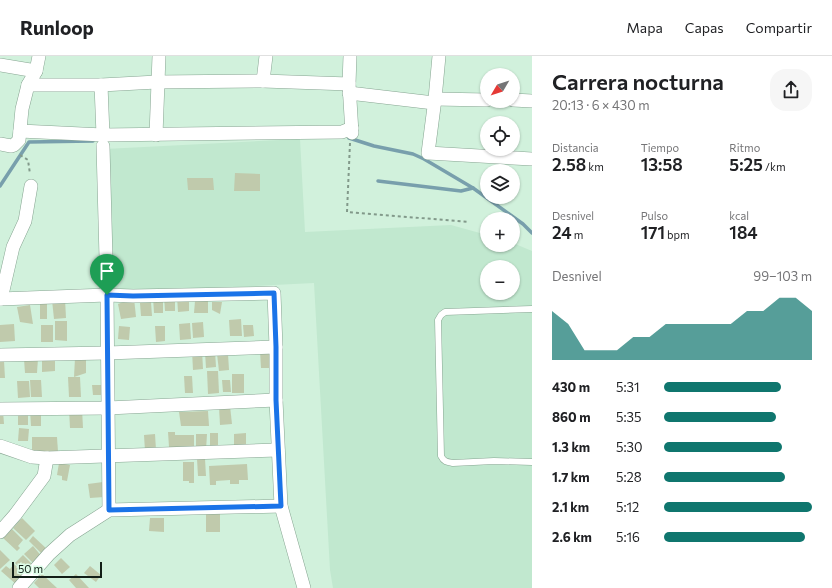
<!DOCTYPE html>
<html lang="es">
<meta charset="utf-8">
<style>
:root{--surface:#fff;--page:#f6f6f6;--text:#202124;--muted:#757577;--line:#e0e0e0;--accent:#0f766e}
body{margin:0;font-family:Commissioner,sans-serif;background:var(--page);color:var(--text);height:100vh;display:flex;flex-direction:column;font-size:15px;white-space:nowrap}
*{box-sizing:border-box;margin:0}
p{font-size:13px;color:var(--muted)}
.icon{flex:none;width:22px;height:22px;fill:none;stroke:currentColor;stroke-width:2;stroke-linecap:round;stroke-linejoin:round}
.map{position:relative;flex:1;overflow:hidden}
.drawer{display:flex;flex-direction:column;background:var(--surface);width:300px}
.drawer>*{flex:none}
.needle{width:26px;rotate:231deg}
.buttons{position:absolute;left:480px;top:12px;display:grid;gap:8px}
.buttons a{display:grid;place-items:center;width:40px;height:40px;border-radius:50%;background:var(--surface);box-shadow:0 1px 3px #0004;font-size:20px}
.scale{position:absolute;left:12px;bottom:10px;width:90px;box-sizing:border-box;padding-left:4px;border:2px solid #121e17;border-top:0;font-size:11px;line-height:14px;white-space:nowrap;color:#121e17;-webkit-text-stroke:3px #defee9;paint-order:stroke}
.pin{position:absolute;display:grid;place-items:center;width:34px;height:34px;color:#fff;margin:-41px -17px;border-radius:50% 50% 50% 0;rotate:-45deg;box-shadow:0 0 4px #0007}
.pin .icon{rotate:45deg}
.round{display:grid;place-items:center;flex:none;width:42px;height:42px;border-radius:16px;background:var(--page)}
.overview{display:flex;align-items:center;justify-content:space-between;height:68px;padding:0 20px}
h1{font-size:22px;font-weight:600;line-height:30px}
.metrics{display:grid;grid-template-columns:repeat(3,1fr);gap:6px;height:68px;padding:4px 20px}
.metrics div{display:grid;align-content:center}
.metrics b{font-size:17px;font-weight:600}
.metrics small{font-size:11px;font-weight:400}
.metrics p{font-size:11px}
.chart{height:112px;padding:8px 20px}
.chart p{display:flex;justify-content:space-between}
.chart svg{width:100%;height:72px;margin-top:4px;fill:var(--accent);opacity:.7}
ul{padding:0 20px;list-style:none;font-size:13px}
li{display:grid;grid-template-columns:64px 48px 1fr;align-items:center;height:30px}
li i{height:10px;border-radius:5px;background:var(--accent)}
header{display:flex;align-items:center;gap:24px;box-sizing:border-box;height:56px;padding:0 20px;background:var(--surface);border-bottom:1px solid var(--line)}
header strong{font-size:19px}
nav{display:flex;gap:22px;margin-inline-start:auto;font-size:14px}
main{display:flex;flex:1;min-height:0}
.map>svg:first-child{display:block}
.built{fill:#c1e8cf;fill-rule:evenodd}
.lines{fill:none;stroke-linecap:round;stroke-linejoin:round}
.stream{stroke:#789fac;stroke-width:3.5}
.building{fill:#c0caac}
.service-casing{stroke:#87a592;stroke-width:7}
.minor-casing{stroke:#87a592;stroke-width:14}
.path{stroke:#82998a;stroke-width:2;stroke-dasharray:3 3;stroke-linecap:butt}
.service{stroke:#fff;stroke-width:6}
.minor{stroke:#fff;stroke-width:13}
.route-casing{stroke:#fff;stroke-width:8}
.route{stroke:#1a73e8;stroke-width:5}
</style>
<header>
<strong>Runloop</strong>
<nav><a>Mapa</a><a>Capas</a><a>Compartir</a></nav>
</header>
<main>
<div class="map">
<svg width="532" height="532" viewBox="0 0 532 532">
<rect width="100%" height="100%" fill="#d1f1dc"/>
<path class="built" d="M300,83L305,176L451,169L487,179V189H513V187L532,195V532H333L330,514L314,227L113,237L105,93ZM487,211H513V237H487Z"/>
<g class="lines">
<g class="stream">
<polyline points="349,82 374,90 413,98 424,103 473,132 523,168 532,177"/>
<polyline points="378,125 461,135 473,132"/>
<polyline points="0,130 29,86 93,85"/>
</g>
</g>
<g class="building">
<polygon points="235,117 260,118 260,135 234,135"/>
<polygon points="187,122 213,122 214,134 188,134"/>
<polygon points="164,240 175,240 175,255 165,255"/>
<polygon points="177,240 189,240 189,255 178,256"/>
<polygon points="153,241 163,241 163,257 154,257"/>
<polygon points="134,242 136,261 121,263 118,248"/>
<polygon points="65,243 66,262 54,263 52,244"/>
<rect x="40" y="245" width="7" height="18"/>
<polygon points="195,245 208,245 208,257 194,257"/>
<polygon points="151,246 152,260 141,260 140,247"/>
<polygon points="212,246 222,246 220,258 212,254"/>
<polygon points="30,249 33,268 20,266 17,251"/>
<polygon points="241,263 242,280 230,280 229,264"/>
<polygon points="55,265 67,265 67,285 55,284"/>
<polygon points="203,266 204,281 193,282 192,267"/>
<polygon points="190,267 191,283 180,284 179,268"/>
<polygon points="14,268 15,285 0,286 0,269"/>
<rect x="41" y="269" width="12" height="17"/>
<polygon points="243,269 253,269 254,280 244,281"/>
<polygon points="119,270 130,271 129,284 118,283"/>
<polygon points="155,270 165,270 165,285 156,286"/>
<polygon points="202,294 203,313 193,314 192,295"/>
<polygon points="215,295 216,311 206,312 205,296"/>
<polygon points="260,295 269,295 269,312 261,312"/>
<polygon points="217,298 228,298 229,314 219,315"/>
<polygon points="42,300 55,301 55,315 42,316"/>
<polygon points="38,302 37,317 25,317 24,303"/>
<polygon points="75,302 86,303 86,317 74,321"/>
<polygon points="0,305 4,305 5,322 0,322"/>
<polygon points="207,315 218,315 219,337 208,338"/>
<rect x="232" y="318" width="12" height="19"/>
<polygon points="184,320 192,320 193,337 185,337"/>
<polygon points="68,321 80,321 81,341 69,341"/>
<polygon points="30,324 41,324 42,341 31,341"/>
<polygon points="222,324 230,324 231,336 223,336"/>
<polygon points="17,325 29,325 30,341 18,342"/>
<polygon points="92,329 105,329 105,339 93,339"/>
<polygon points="230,350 232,368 220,369 219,351"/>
<polygon points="69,353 82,353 83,372 70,372"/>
<polygon points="30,354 41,354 41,370 31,370"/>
<polygon points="0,355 3,355 4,368 0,368"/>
<polygon points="208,355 209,370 181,370 179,356"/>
<rect x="18" y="356" width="10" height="13"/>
<polygon points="19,372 29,373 28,385 18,385"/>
<polygon points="168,376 175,376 175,379 194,379 194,393 169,391"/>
<polygon points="210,377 218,377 218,393 210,394"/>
<polygon points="246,377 246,393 234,393 234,378"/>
<polygon points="155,378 156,394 145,395 144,379"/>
<polygon points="196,378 207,378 206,394 196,394"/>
<polygon points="32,381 57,381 58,396 32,396"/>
<polygon points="197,403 205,403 206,420 198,420"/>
<polygon points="183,406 194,406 194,427 189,427 189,425 183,425"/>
<polygon points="59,407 70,409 67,425 62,424 62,420 57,419"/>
<polygon points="247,408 248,424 239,424 239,428 230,428 230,424 216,425 216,429 210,429 209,410"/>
<polygon points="103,426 104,441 90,442 88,428"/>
<rect x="206" y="455" width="14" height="21"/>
<polygon points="22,462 35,475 26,484 13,472"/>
<polygon points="150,462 164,462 164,476 149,475"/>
<polygon points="12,473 23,484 18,490 20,492 17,495 3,482"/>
<polygon points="33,480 49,495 44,500 29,485"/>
<polygon points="33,490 43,502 35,509 24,498"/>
<polygon points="0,494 10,504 0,513"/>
<polygon points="23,499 36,512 28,520 15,507"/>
<polygon points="61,502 70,511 62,518 54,509"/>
<polygon points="14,508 26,519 17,529 1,515 6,510 10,513"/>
<polygon points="90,510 101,519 96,526 84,517"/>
<polygon points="42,518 57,532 39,532 34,527"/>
<polygon points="76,518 89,532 76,532 69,524"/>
</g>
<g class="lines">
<defs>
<path id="service" d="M532,253L445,256L441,259L438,264L441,400C444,406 447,406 453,407L494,405L532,406"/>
<g id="minor">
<polyline points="350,0 349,28 352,77"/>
<polyline points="439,0 435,43 428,97 532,103"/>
<polyline points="0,9 36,15"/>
<polyline points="263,25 266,0"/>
<polyline points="28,29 101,29 157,26 263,25 349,28"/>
<polyline points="101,29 103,79"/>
<polyline points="349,37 434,47"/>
<polyline points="435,43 487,44"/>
<polyline points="513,44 532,45"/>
<polyline points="20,75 103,79 342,76 352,72"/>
<polyline points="156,79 159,0"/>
<polyline points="0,88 11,90 14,89 19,84 22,53 28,29 36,15 39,0"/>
<polyline points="103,90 107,239 109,454"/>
<polyline points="0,243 107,239 133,240 274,237 276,291 276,344 281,450 304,532"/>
<polyline points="1,243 13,191 25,165 31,130"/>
<polyline points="0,299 107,297 276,291"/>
<polyline points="0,353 108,352 276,344"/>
<polyline points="0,390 32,401 47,402 278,394"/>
<polyline points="0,476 15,459 44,420 47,402"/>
<polyline points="19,532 49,498 70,479 109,454 281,450"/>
</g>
</defs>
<use href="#service" class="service-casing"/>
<use href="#minor" class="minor-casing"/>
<g class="path">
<polyline points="350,87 347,156 469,166"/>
<polyline points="20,99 28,104 30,118"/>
</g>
<use href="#service" class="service"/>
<use href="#minor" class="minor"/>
</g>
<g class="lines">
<defs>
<polygon id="route" points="274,237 276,291 276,344 281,450 109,454 107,239 133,240"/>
</defs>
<use href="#route" class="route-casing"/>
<use href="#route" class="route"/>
</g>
</svg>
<div class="buttons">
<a><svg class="needle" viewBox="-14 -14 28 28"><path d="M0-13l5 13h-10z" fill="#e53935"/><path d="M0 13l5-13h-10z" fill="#757577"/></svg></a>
<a><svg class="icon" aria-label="locate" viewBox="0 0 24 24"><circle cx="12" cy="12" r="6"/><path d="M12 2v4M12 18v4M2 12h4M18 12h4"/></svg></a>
<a><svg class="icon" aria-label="layers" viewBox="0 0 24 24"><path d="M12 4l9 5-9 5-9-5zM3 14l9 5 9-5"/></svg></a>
<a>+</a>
<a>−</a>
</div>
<div class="scale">50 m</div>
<div class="pin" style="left:107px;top:239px;background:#1e9e55"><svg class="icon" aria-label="arrive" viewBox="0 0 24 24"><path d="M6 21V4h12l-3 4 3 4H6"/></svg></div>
</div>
<section class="drawer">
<div class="overview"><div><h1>Carrera nocturna</h1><p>20:13 · 6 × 430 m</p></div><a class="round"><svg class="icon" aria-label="share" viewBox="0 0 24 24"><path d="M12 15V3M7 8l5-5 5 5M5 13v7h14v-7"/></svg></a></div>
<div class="metrics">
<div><p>Distancia</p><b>2.58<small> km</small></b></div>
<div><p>Tiempo</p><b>13:58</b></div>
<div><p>Ritmo</p><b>5:25<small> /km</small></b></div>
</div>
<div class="metrics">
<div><p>Desnivel</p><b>24<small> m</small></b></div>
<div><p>Pulso</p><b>171<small> bpm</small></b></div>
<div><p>kcal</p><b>184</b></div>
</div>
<div class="chart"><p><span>Desnivel</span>99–103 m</p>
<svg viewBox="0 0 160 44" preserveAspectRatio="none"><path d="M0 44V14L10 22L20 38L30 38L40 38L50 30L60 30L70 22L80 22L90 22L100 22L110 22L120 14L130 14L140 6L150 6L160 14V44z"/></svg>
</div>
<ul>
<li><b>430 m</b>5:31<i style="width:79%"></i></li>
<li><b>860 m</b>5:35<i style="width:76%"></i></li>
<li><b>1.3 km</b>5:30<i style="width:80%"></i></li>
<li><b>1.7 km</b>5:28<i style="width:82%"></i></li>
<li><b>2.1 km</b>5:12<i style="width:100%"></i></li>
<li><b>2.6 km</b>5:16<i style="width:95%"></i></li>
</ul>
</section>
</main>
